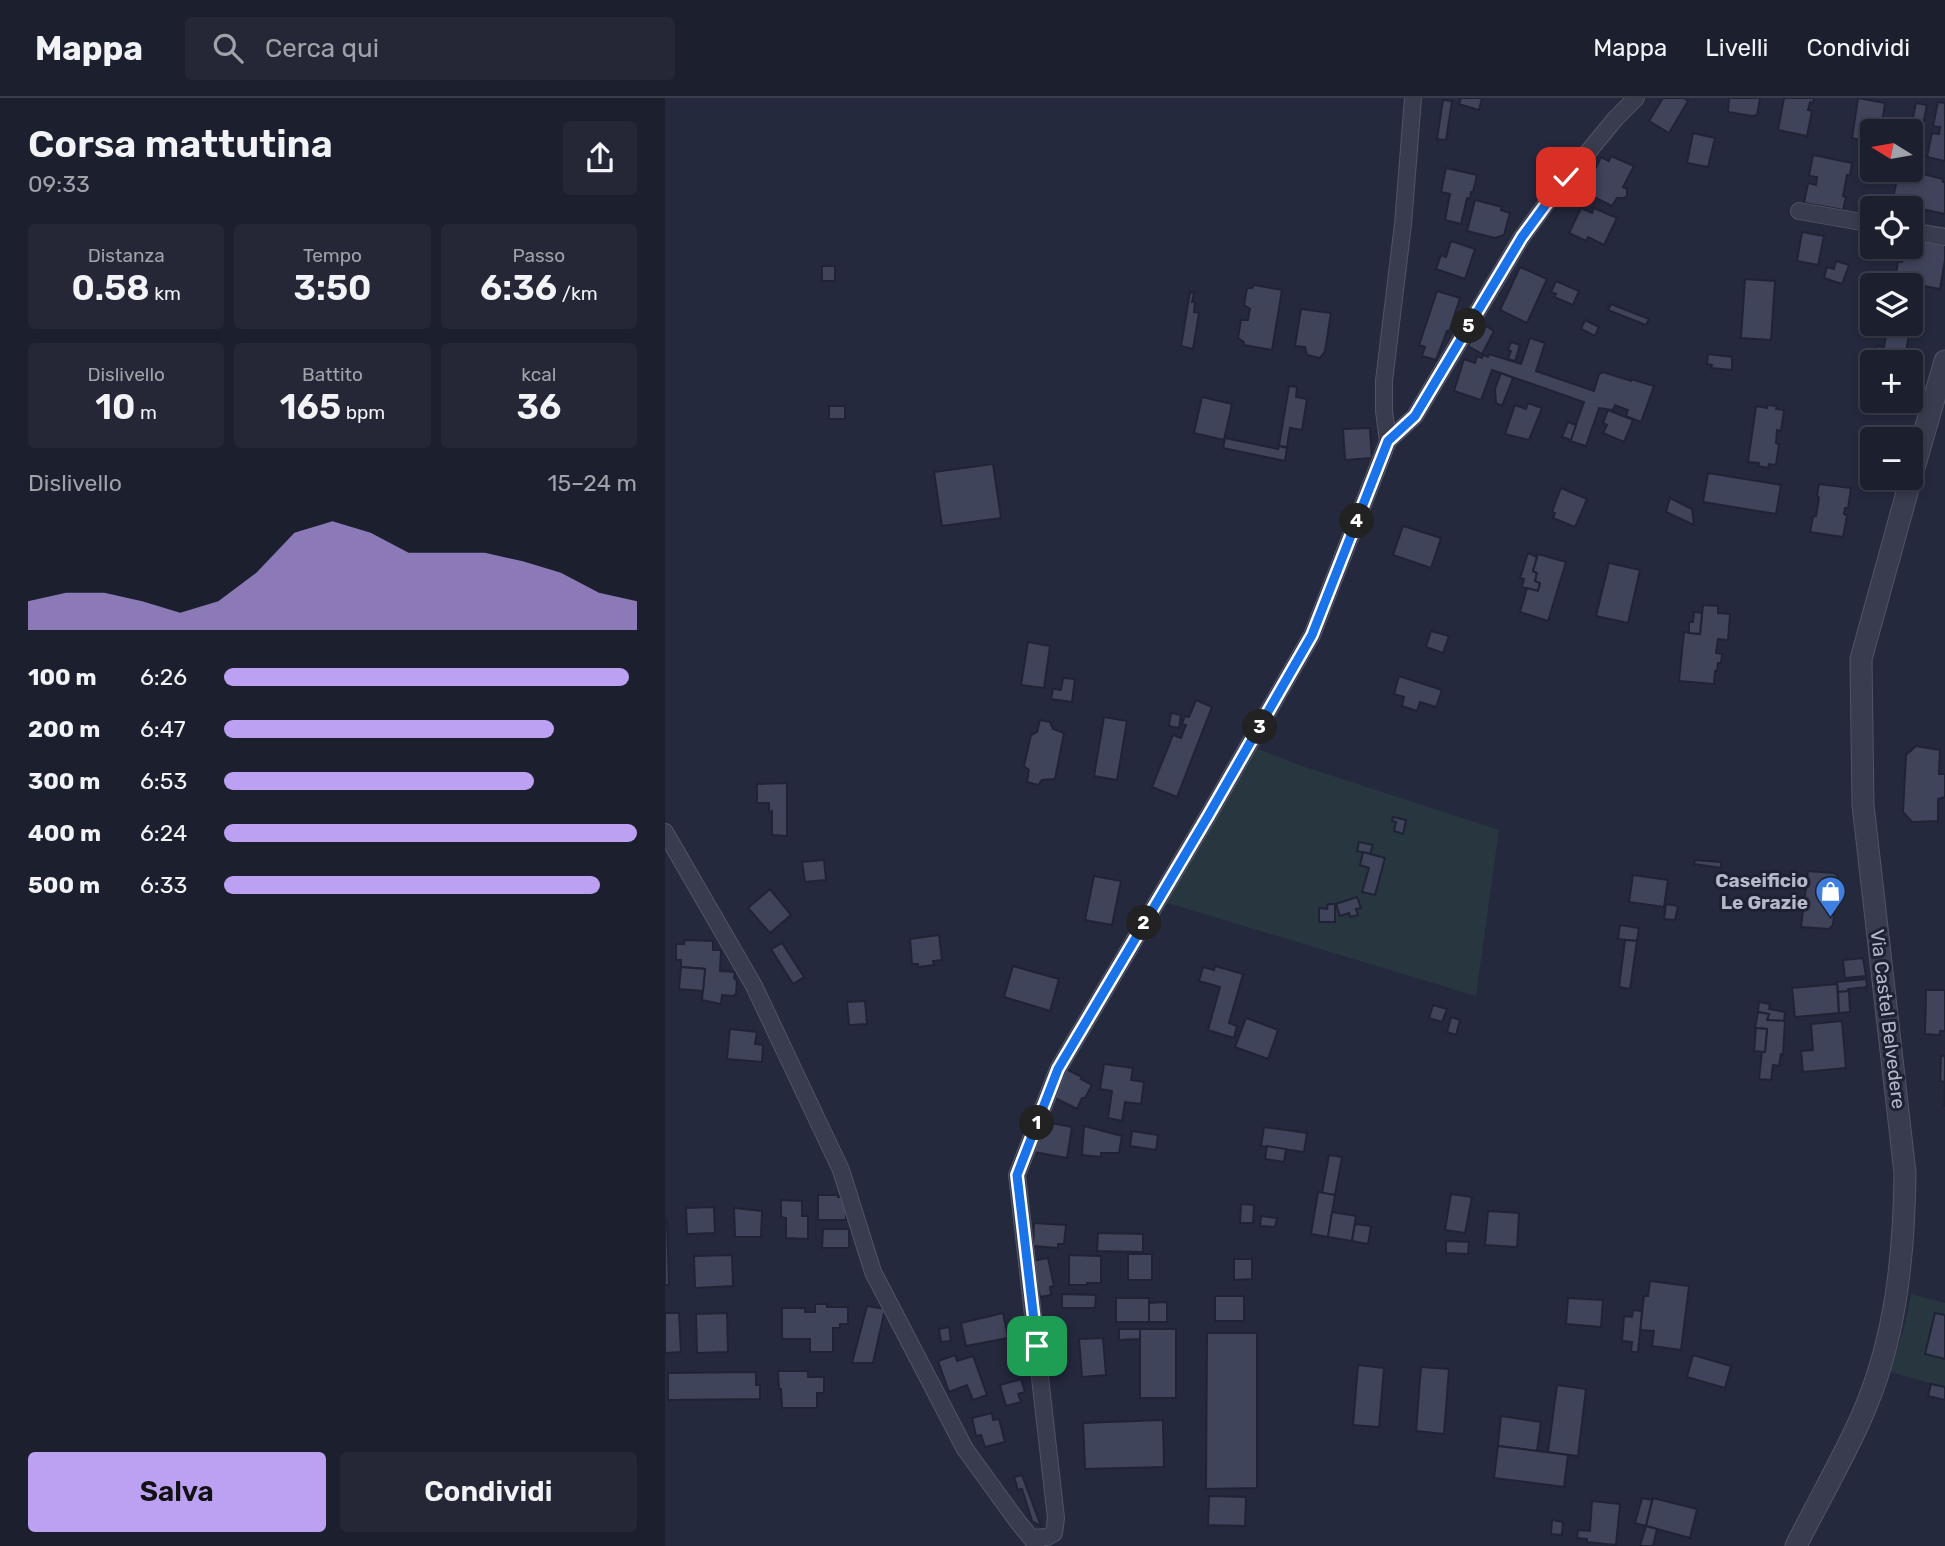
<!DOCTYPE html>
<html lang="it">
<meta charset="utf-8">
<style>
:root{--surface:#1c1f2e;--page:#252736;--text:#f1f3f6;--muted:#a0a2aa;--line:#3a3d4a;--accent:#bca0f2}
body{margin:0;font-family:Rubik,sans-serif;background:var(--page);color:var(--text);height:100vh;display:flex;flex-direction:column;font-size:26px;white-space:nowrap}
*{box-sizing:border-box;margin:0}
p{font-size:23px;color:var(--muted)}
.icon{flex:none;width:38px;height:38px;fill:none;stroke:currentColor;stroke-width:2;stroke-linecap:round;stroke-linejoin:round}
.map{position:relative;flex:1;overflow:hidden}
.details{display:flex;flex-direction:column;background:var(--surface);width:665px}
.details>*{flex:none}
.needle{width:46px;rotate:281deg}
.tools{position:absolute;left:1195px;top:21px;display:grid;gap:14px}
.tools a{display:grid;place-items:center;width:63px;height:63px;border-radius:7px;background:var(--surface);box-shadow:0 4px 10px #0003,0 0 0 2px var(--line);font-size:35px}
.pin{position:absolute;display:grid;place-items:center;width:60px;height:60px;color:#fff;margin:-30px;border-radius:14px;box-shadow:0 4px 10px #0006}
.km{position:absolute;width:35px;height:35px;margin:-18px;border-radius:50%;background:#222;color:#fff;font-size:19px;line-height:35px;text-align:center}
.round{display:grid;place-items:center;flex:none;width:74px;height:74px;border-radius:7px;background:var(--page)}
.headline{display:flex;align-items:center;justify-content:space-between;height:119px;padding:0 28px}
h1{font-size:38px;font-weight:600;line-height:52px}
.metrics{display:grid;grid-template-columns:repeat(3,1fr);gap:10px;height:119px;padding:7px 28px}
.metrics div{display:grid;align-content:center;border-radius:7px;background:var(--page);text-align:center}
.metrics b{font-size:35px;font-weight:600}
.metrics small{font-size:19px;font-weight:400}
.metrics p{font-size:19px}
.chart{height:196px;padding:14px 28px}
.chart p{display:flex;justify-content:space-between}
.chart svg{width:100%;height:126px;margin-top:7px;fill:var(--accent);opacity:.7}
.action{display:flex;gap:14px;margin-top:auto;padding:14px 28px}
.action a{flex:1;height:80px;border-radius:7px;background:var(--accent);color:#111;font-size:28px;font-weight:600;line-height:80px;text-align:center}
.action a+a{background:var(--page);color:var(--text)}
ul{padding:0 28px;list-style:none;font-size:23px}
li{display:grid;grid-template-columns:112px 84px 1fr;align-items:center;height:52px}
li i{height:18px;border-radius:9px;background:var(--accent)}
header{display:flex;align-items:center;gap:42px;box-sizing:border-box;height:98px;padding:0 35px;background:var(--surface);border-bottom:2px solid var(--line)}
header strong{font-size:33px}
nav{display:flex;gap:38px;margin-inline-start:auto;font-size:24px}
.search{width:490px;height:63px;background:var(--page);display:flex;align-items:center;gap:18px;box-sizing:border-box;padding:0 24px;border-radius:7px;color:var(--muted);font-size:26px}
main{display:flex;flex:1;min-height:0}
.map>svg:first-child{display:block}
.green{fill:#27363f}
.building{fill:#40445b;stroke:#202335;stroke-width:2}
.lines{fill:none;stroke-linecap:round;stroke-linejoin:round}
.minor-casing{stroke:#515466;stroke-width:18}
.tertiary-casing{stroke:#515466;stroke-width:23}
.minor{stroke:#393c4e;stroke-width:16}
.tertiary{stroke:#393c4e;stroke-width:21}
.route-casing{stroke:#fff;stroke-width:14}
.route{stroke:#1a73e8;stroke-width:9}
.labels{text-anchor:middle;dominant-baseline:central;stroke-width:6;stroke-linejoin:round;paint-order:stroke}
.poi-label{font-size:19px;font-weight:bold;fill:#b5b8c9;stroke:#1e2133;text-anchor:end}
.street-label{font-size:19px;fill:#b5b8c9;stroke:#1e2133}
</style>
<header>
<strong>Mappa</strong>
<div class="search"><svg class="icon" aria-label="search" viewBox="0 0 24 24"><circle cx="10" cy="10" r="6"/><path d="M15 15l6 6"/></svg>Cerca qui</div>
<nav><a>Mappa</a><a>Livelli</a><a>Condividi</a></nav>
</header>
<main>
<section class="details">
<div class="headline"><div><h1>Corsa mattutina</h1><p>09:33</p></div><a class="round"><svg class="icon" aria-label="share" viewBox="0 0 24 24"><path d="M12 15V3M7 8l5-5 5 5M5 13v7h14v-7"/></svg></a></div>
<div class="metrics">
<div><p>Distanza</p><b>0.58<small> km</small></b></div>
<div><p>Tempo</p><b>3:50</b></div>
<div><p>Passo</p><b>6:36<small> /km</small></b></div>
</div>
<div class="metrics">
<div><p>Dislivello</p><b>10<small> m</small></b></div>
<div><p>Battito</p><b>165<small> bpm</small></b></div>
<div><p>kcal</p><b>36</b></div>
</div>
<div class="chart"><p><span>Dislivello</span>15–24 m</p>
<svg viewBox="0 0 160 44" preserveAspectRatio="none"><path d="M0 44V34L10 31L20 31L30 34L40 38L50 34L60 24L70 10L80 6L90 10L100 17L110 17L120 17L130 20L140 24L150 31L160 34V44z"/></svg>
</div>
<ul>
<li><b>100 m</b>6:26<i style="width:98%"></i></li>
<li><b>200 m</b>6:47<i style="width:80%"></i></li>
<li><b>300 m</b>6:53<i style="width:75%"></i></li>
<li><b>400 m</b>6:24<i style="width:100%"></i></li>
<li><b>500 m</b>6:33<i style="width:91%"></i></li>
</ul>
<div class="action"><a>Salva</a><a>Condividi</a></div>
</section>
<div class="map">
<svg width="1280" height="1448" viewBox="0 0 1280 1448">
<rect width="100%" height="100%" fill="#25293e"/>
<g class="green">
<polygon points="588,649 634,667 834,732 811,898 496,803"/>
<polygon points="1246,1196 1280,1205 1280,1289 1225,1274 1239,1230"/>
</g>
<g class="building">
<polygon points="796,0 817,0 814,12 794,6"/>
<polygon points="998,0 1019,0 1023,3 1004,35 984,23"/>
<polygon points="1064,0 1095,0 1092,17 1087,18 1063,14"/>
<polygon points="1119,0 1149,0 1148,5 1145,4 1143,12 1147,13 1142,38 1113,32"/>
<polygon points="1193,0 1220,5 1216,33 1208,33 1208,41 1195,39 1195,42 1187,40"/>
<polygon points="778,2 787,3 781,42 772,41"/>
<polygon points="1273,4 1280,5 1280,63 1262,59 1267,35 1274,36 1275,29 1268,28"/>
<polygon points="1251,5 1262,7 1257,31 1246,29"/>
<polygon points="1028,35 1050,40 1043,69 1022,65"/>
<polygon points="1148,57 1187,65 1185,77 1182,77 1178,98 1181,99 1178,112 1139,105 1143,85 1151,87 1152,79 1144,78"/>
<polygon points="946,58 969,68 958,89 962,91 962,98 959,100 952,100 947,108 919,94 936,59 944,63"/>
<polygon points="781,70 812,77 808,94 806,94 805,101 802,100 796,126 780,122 785,96 776,94"/>
<polygon points="1242,72 1278,81 1278,84 1280,84 1280,116 1248,109 1247,115 1246,110 1237,110 1238,107 1227,104 1234,73 1242,75"/>
<polygon points="810,102 837,109 836,112 845,115 839,137 830,140 802,133"/>
<polygon points="916,110 927,115 929,110 952,120 939,147 923,139 921,143 904,135"/>
<polygon points="1137,134 1159,138 1153,167 1132,163"/>
<polygon points="1246,139 1280,145 1280,162 1275,191 1230,183 1233,163 1237,164 1238,157 1234,157 1236,149 1246,149"/>
<polygon points="786,143 810,151 800,181 771,171 776,157 781,159"/>
<polygon points="1171,163 1184,167 1177,186 1159,180 1162,169 1169,171"/>
<rect x="157" y="168" width="13" height="15"/>
<polygon points="855,169 882,181 862,225 835,212"/>
<polygon points="1080,181 1110,183 1106,242 1076,240"/>
<polygon points="891,183 914,193 908,207 889,199 891,196 886,194"/>
<polygon points="589,187 617,192 607,252 579,247 579,244 573,240 576,222 583,222 585,211 579,207 582,190 587,190"/>
<polygon points="772,193 795,200 784,234 782,233 771,262 757,258 760,249 754,247"/>
<polygon points="525,194 529,195 527,204 530,204 529,214 534,215 528,251 516,248"/>
<polygon points="946,206 984,221 981,227 943,212"/>
<polygon points="636,211 666,215 660,253 655,260 642,257 640,249 630,248"/>
<polygon points="920,222 934,229 930,238 916,231"/>
<polygon points="816,225 829,233 817,256 803,248"/>
<polygon points="1215,226 1246,226 1239,264 1209,264 1212,248 1219,249 1222,230 1214,229"/>
<polygon points="865,240 880,245 871,273 929,293 934,276 938,274 966,283 966,281 989,288 976,324 961,318 963,312 950,307 948,312 934,310 921,348 905,343 919,304 827,272 816,302 789,293 799,261 810,265 812,258 817,260 818,257 823,259 824,256 856,266"/>
<polygon points="846,244 855,247 850,263 843,261 846,253 843,252"/>
<polygon points="1043,256 1067,259 1067,272 1046,270 1047,267 1042,266"/>
<polygon points="836,275 848,280 837,308 831,305 830,291"/>
<polygon points="624,288 632,289 631,299 642,301 637,332 625,330 622,349 614,348"/>
<polygon points="537,299 567,306 559,342 529,335"/>
<polygon points="863,305 877,310 864,342 840,336 850,307 861,311"/>
<polygon points="1102,307 1112,308 1111,311 1119,312 1116,333 1112,332 1111,345 1114,346 1111,367 1104,366 1103,370 1093,368 1094,365 1083,364 1091,308 1102,310"/>
<rect x="164" y="308" width="16" height="13"/>
<polygon points="943,312 968,322 959,344 938,335 942,327 938,325"/>
<polygon points="903,324 911,327 906,342 897,339"/>
<polygon points="705,330 707,360 680,362 678,331"/>
<polygon points="560,340 613,351 614,348 622,350 620,363 558,350"/>
<polygon points="328,366 336,420 277,428 269,374"/>
<polygon points="1043,375 1116,387 1111,416 1038,404"/>
<polygon points="1154,386 1186,390 1183,410 1180,410 1179,416 1182,418 1178,439 1145,434 1148,419 1151,418 1154,400 1152,397"/>
<polygon points="896,390 922,401 910,429 888,420 890,415 887,414"/>
<polygon points="1005,400 1027,411 1029,427 1001,414"/>
<polygon points="738,428 776,440 766,470 728,457"/>
<polygon points="863,455 872,459 868,473 872,475 870,483 875,485 873,493 857,489 859,481 855,480"/>
<polygon points="873,456 901,464 883,523 855,514 862,490 873,493 875,485 870,483 872,475 868,473"/>
<polygon points="944,465 975,472 963,525 931,518"/>
<polygon points="1038,507 1053,508 1053,515 1065,516 1063,542 1053,541 1051,555 1057,556 1056,565 1053,565 1052,573 1050,573 1049,586 1014,583 1019,534 1035,536"/>
<polygon points="1029,514 1037,515 1035,536 1024,535 1024,524 1028,524"/>
<polygon points="766,533 784,538 778,555 761,549"/>
<polygon points="363,544 385,548 379,590 356,587"/>
<polygon points="734,578 777,592 771,609 755,604 752,613 737,608 739,599 729,596"/>
<polygon points="398,580 410,581 407,604 386,601 388,591 396,592"/>
<polygon points="531,602 547,609 512,699 487,689 508,637 516,640 521,627 517,626 520,618 524,619"/>
<polygon points="506,615 516,617 514,630 504,628"/>
<polygon points="439,619 462,623 452,682 429,678"/>
<polygon points="375,622 385,624 388,631 399,635 390,681 377,682 373,687 362,684 364,672 359,668 366,637 372,634"/>
<polygon points="1251,648 1275,652 1274,676 1280,676 1280,699 1273,701 1273,723 1247,724 1238,714 1241,657"/>
<polygon points="122,685 122,738 107,737 107,713 104,714 104,705 92,705 92,686"/>
<polygon points="728,719 741,722 738,736 729,733 731,724 727,723"/>
<polygon points="694,744 708,747 705,756 692,753"/>
<polygon points="698,754 720,760 710,797 697,794 704,770 695,767"/>
<polygon points="159,762 161,782 140,784 137,764"/>
<polygon points="1030,762 1056,764 1056,770 1029,766"/>
<polygon points="1143,773 1169,775 1173,778 1168,827 1164,831 1136,829"/>
<polygon points="1098,774 1113,775 1112,789 1097,788"/>
<polygon points="968,777 1003,782 999,809 964,804"/>
<polygon points="429,778 456,783 447,827 420,822"/>
<polygon points="105,791 126,817 105,835 83,810"/>
<polygon points="692,799 696,810 691,811 693,817 685,819 684,815 675,818 671,806"/>
<polygon points="663,806 670,806 670,824 654,824 654,810 662,811"/>
<polygon points="1001,806 1013,808 1010,822 999,821"/>
<polygon points="955,827 974,830 972,843 953,841"/>
<polygon points="274,837 277,862 268,863 269,867 253,869 253,866 247,866 245,841"/>
<polygon points="20,842 48,843 48,852 56,852 55,873 70,874 69,880 72,883 71,896 68,898 57,897 56,906 37,902 40,871 16,869 16,862 11,862 11,846 19,846"/>
<polygon points="960,842 972,843 965,891 954,889"/>
<polygon points="117,845 139,879 128,886 106,851"/>
<polygon points="1198,860 1201,878 1180,880 1178,862"/>
<polygon points="348,868 394,881 385,913 339,899"/>
<polygon points="550,868 578,876 564,925 572,928 569,940 543,932 555,889 534,883 538,869 549,872"/>
<polygon points="16,869 40,871 38,893 14,891"/>
<polygon points="1201,881 1202,889 1183,891 1184,893 1173,894 1172,884"/>
<polygon points="1172,886 1174,915 1130,919 1127,890"/>
<polygon points="1261,892 1280,892 1280,933 1275,933 1275,937 1260,936"/>
<polygon points="1184,893 1185,914 1174,915 1173,894"/>
<polygon points="200,903 202,926 184,927 182,904"/>
<polygon points="1094,904 1105,906 1104,911 1120,914 1119,923 1102,922 1104,916 1093,914"/>
<polygon points="768,907 782,911 777,924 764,920"/>
<polygon points="1093,914 1104,916 1102,922 1120,923 1118,957 1116,956 1114,968 1108,967 1106,982 1094,981 1097,954 1100,954 1102,931 1090,930"/>
<polygon points="786,919 795,922 791,937 782,934"/>
<polygon points="581,920 613,932 603,961 570,949"/>
<polygon points="1177,923 1181,970 1138,974 1136,953 1148,952 1146,926"/>
<polygon points="1091,930 1102,931 1100,954 1089,953"/>
<polygon points="65,931 92,934 90,946 98,947 97,964 62,961"/>
<polygon points="1276,958 1280,958 1280,1008 1279,1008 1280,984 1275,983"/>
<polygon points="439,966 468,970 466,982 479,984 476,1006 460,1004 457,1023 443,1020 447,993 435,991"/>
<polygon points="401,971 417,979 416,981 427,987 420,1000 417,1000 412,1011 388,999"/>
<polygon points="376,1023 407,1029 402,1060 369,1054"/>
<polygon points="419,1028 457,1038 454,1055 436,1055 436,1059 417,1057"/>
<polygon points="599,1029 642,1035 639,1054 596,1048"/>
<polygon points="467,1033 493,1037 491,1052 465,1048"/>
<polygon points="602,1048 621,1051 619,1064 600,1061"/>
<polygon points="664,1057 677,1059 670,1097 657,1095"/>
<polygon points="653,1094 670,1097 663,1139 646,1136"/>
<polygon points="786,1096 807,1099 800,1135 780,1132"/>
<polygon points="153,1097 174,1097 173,1099 181,1099 181,1122 153,1122"/>
<polygon points="116,1102 137,1103 137,1118 143,1118 143,1141 121,1140 121,1120 116,1119"/>
<polygon points="576,1106 589,1107 588,1125 575,1125"/>
<polygon points="49,1109 50,1135 22,1136 21,1110"/>
<polygon points="69,1110 97,1113 96,1139 70,1139"/>
<polygon points="823,1113 854,1115 852,1149 820,1147"/>
<polygon points="667,1114 691,1118 687,1143 663,1139"/>
<polygon points="596,1118 612,1120 610,1129 595,1128"/>
<polygon points="0,1122 2,1122 4,1187 0,1187"/>
<polygon points="369,1125 401,1127 399,1146 393,1146 393,1150 368,1148"/>
<polygon points="690,1126 706,1128 703,1146 687,1143"/>
<polygon points="158,1131 184,1131 184,1150 157,1150"/>
<polygon points="433,1135 478,1136 478,1154 432,1153"/>
<polygon points="781,1143 804,1144 803,1156 781,1155"/>
<rect x="463" y="1156" width="24" height="26"/>
<polygon points="67,1157 68,1188 30,1190 29,1158"/>
<polygon points="404,1157 436,1158 436,1185 422,1185 422,1187 404,1187"/>
<polygon points="383,1160 389,1188 385,1189 386,1197 375,1199 367,1163"/>
<polygon points="569,1161 587,1161 587,1181 569,1182"/>
<polygon points="985,1183 1024,1188 1016,1252 987,1248 989,1233 975,1232 979,1198 983,1198"/>
<polygon points="397,1196 431,1197 430,1210 397,1210"/>
<rect x="550" y="1198" width="29" height="25"/>
<rect x="451" y="1200" width="33" height="24"/>
<polygon points="903,1200 938,1202 936,1229 901,1226"/>
<polygon points="502,1204 502,1224 484,1224 484,1205"/>
<polygon points="150,1206 162,1206 162,1209 183,1209 183,1226 175,1226 175,1230 168,1230 168,1254 145,1254 145,1241 117,1241 117,1210 140,1210 140,1214 150,1214"/>
<polygon points="202,1208 220,1211 208,1265 187,1265"/>
<polygon points="968,1212 977,1213 973,1254 966,1254 967,1244 957,1243 959,1218 967,1219"/>
<polygon points="0,1215 14,1215 16,1254 0,1255"/>
<polygon points="62,1215 63,1254 32,1255 31,1216"/>
<polygon points="338,1215 343,1240 301,1248 296,1225"/>
<polygon points="1270,1215 1280,1217 1280,1261 1260,1256"/>
<polygon points="284,1229 286,1243 276,1244 274,1231"/>
<polygon points="454,1231 475,1231 475,1241 454,1242"/>
<rect x="475" y="1231" width="36" height="69"/>
<polygon points="542,1235 592,1235 592,1390 541,1391"/>
<polygon points="438,1240 441,1277 417,1279 414,1241"/>
<polygon points="290,1257 292,1263 308,1258 322,1297 308,1302 302,1287 284,1294 273,1263"/>
<polygon points="1028,1257 1066,1268 1060,1290 1022,1279"/>
<polygon points="693,1267 719,1270 714,1329 688,1327"/>
<polygon points="756,1269 784,1271 779,1336 751,1333"/>
<polygon points="113,1273 143,1273 143,1279 159,1279 159,1295 152,1295 152,1310 117,1310 116,1291 114,1291"/>
<polygon points="91,1274 91,1287 95,1287 95,1301 3,1302 3,1275"/>
<polygon points="356,1281 360,1294 353,1296 356,1304 341,1308 335,1287"/>
<polygon points="1266,1286 1280,1289 1280,1302 1263,1298"/>
<polygon points="892,1287 921,1291 913,1358 883,1354"/>
<polygon points="327,1315 328,1322 334,1321 340,1344 320,1349 316,1337 311,1338 307,1320"/>
<polygon points="836,1318 876,1324 872,1353 833,1348"/>
<polygon points="498,1322 499,1369 420,1371 418,1325"/>
<polygon points="833,1348 903,1357 899,1389 829,1380"/>
<polygon points="357,1377 376,1428 367,1423 357,1391 353,1392 349,1379"/>
<polygon points="544,1398 581,1399 580,1428 543,1427"/>
<polygon points="977,1400 987,1402 981,1428 970,1425"/>
<polygon points="988,1400 1032,1411 1025,1440 981,1428"/>
<polygon points="927,1403 955,1406 951,1447 922,1444 922,1441 912,1440 913,1432 925,1433"/>
<polygon points="887,1422 898,1424 897,1437 886,1436"/>
<polygon points="981,1428 992,1431 988,1448 975,1448"/>
</g>
<g class="lines">
<defs>
<g id="minor">
<polyline points="1134,113 1208,126"/>
<polyline points="1246,133 1280,139"/>
<polyline points="723,343 719,313 719,283 738,126 748,0"/>
<polyline points="0,734 89,888 176,1072 208,1174 300,1351 353,1424 371,1446"/>
<polyline points="366,1440 382,1439 389,1435 391,1420 352,1077 393,971 543,718 647,537 723,343 750,318 857,139 886,99 951,20 971,0"/>
</g>
<g id="tertiary">
<polyline points="1246,380 1280,263"/>
<path d="M1131,1448C1152,1405 1177,1363 1196,1320C1231,1242 1239,1158 1240,1075L1198,707L1196,561L1246,380"/>
</g>
</defs>
<use href="#minor" class="minor-casing"/>
<use href="#tertiary" class="tertiary-casing"/>
<use href="#minor" class="minor"/>
<use href="#tertiary" class="tertiary"/>
</g>
<g class="lines">
<defs>
<polyline id="route" points="372,1248 352,1077 393,971 543,718 647,537 723,343 750,318 857,139 901,79"/>
</defs>
<use href="#route" class="route-casing"/>
<use href="#route" class="route"/>
</g>
<defs>
<symbol id="shop-pin" viewBox="-11 -11 22 30"><path d="M0 17L-7.5 6A9.5 9.5 0 1 1 7.5 6Z" fill="#3f7fe0" stroke="#1e2133"/><path d="M-5-2.5h2.3a2.7 3.5 0 0 1 5.4 0H5L5.5 6h-11ZM-1.5-2.5h3a1.5 2.3 0 0 0-3 0Z" fill="#fff"/></symbol>
</defs>
<g fill-rule="evenodd">
<use href="#shop-pin" x="1148" y="776" width="35" height="47"/>
</g>
<g class="labels">
<g class="poi-label">
<text x="1143" y="782">Caseificio<tspan x="1143" dy="22">Le Grazie</tspan></text>
</g>
<g class="street-label">
<text transform="translate(1223 921) rotate(83)">Via Castel Belvedere</text>
</g>
</g>
</svg>
<div class="tools">
<a><svg class="needle" viewBox="-14 -14 28 28"><path d="M0-13l5 13h-10z" fill="#e53935"/><path d="M0 13l5-13h-10z" fill="#a0a2aa"/></svg></a>
<a><svg class="icon" aria-label="locate" viewBox="0 0 24 24"><circle cx="12" cy="12" r="6"/><path d="M12 2v4M12 18v4M2 12h4M18 12h4"/></svg></a>
<a><svg class="icon" aria-label="layers" viewBox="0 0 24 24"><path d="M12 4l9 5-9 5-9-5zM3 14l9 5 9-5"/></svg></a>
<a>+</a>
<a>−</a>
</div>
<div class="pin" style="left:372px;top:1248px;background:#1e9e55"><svg class="icon" aria-label="arrive" viewBox="0 0 24 24"><path d="M6 21V4h12l-3 4 3 4H6"/></svg></div>
<div class="pin" style="left:901px;top:79px;background:#d93025"><svg class="icon" aria-label="check" viewBox="0 0 24 24"><path d="M5 12l5 5 9-10"/></svg></div>
<b class="km" style="left:372px;top:1025px">1</b>
<b class="km" style="left:479px;top:825px">2</b>
<b class="km" style="left:595px;top:629px">3</b>
<b class="km" style="left:692px;top:423px">4</b>
<b class="km" style="left:804px;top:228px">5</b>
</div>
</main>
